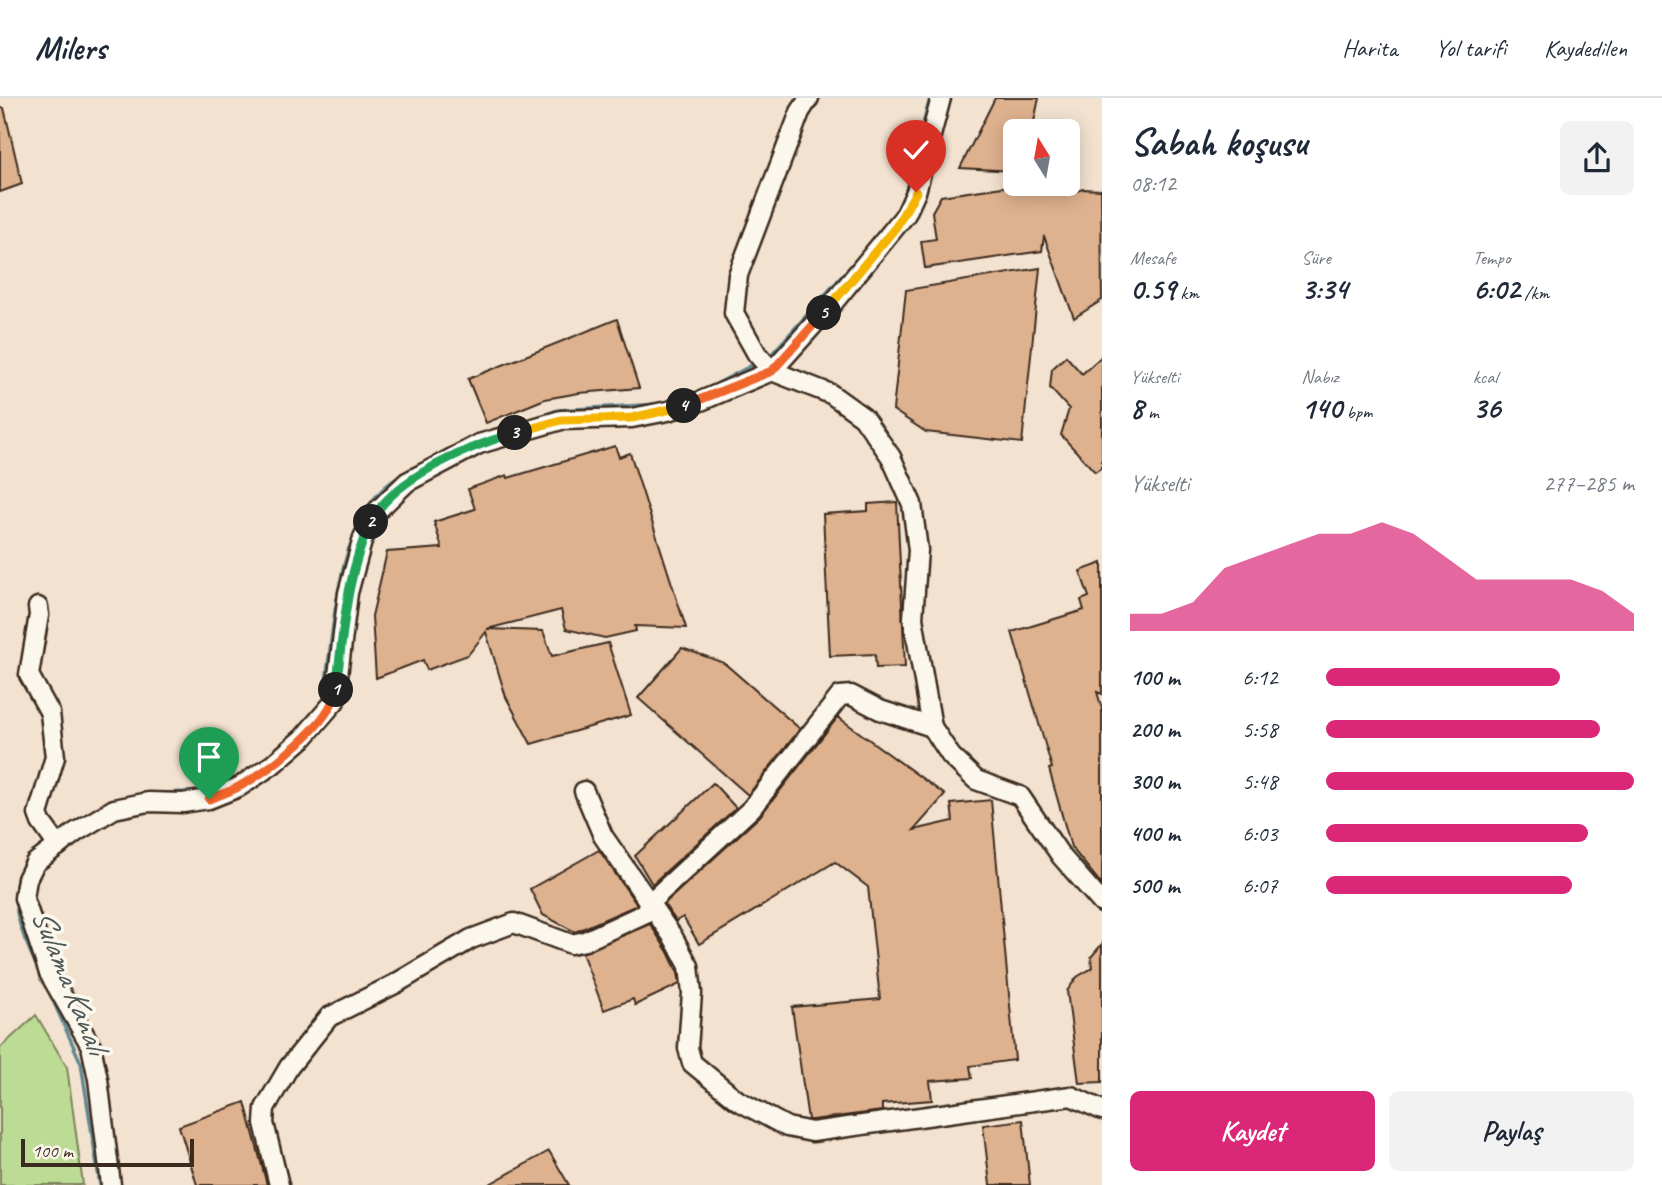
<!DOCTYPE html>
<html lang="tr">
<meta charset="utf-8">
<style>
:root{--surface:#fff;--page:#f2f2f3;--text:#1f2937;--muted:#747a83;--line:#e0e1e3;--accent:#db2777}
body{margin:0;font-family:Caveat,sans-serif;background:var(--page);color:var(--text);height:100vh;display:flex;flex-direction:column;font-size:26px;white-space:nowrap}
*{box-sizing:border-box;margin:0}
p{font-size:23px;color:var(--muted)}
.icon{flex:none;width:38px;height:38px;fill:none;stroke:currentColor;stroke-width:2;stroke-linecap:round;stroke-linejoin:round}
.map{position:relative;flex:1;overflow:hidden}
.panel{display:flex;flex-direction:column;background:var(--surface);width:560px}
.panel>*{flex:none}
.needle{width:46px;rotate:349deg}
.buttons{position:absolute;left:1003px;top:21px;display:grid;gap:14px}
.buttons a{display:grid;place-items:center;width:77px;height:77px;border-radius:10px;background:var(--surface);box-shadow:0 4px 18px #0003;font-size:35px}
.scale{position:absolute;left:21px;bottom:18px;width:173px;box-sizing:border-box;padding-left:7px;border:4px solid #3b2a1e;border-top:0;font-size:19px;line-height:24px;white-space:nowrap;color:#3b2a1e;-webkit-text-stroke:5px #fbf7ec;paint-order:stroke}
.pin{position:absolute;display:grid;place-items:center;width:60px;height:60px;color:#fff;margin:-72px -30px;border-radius:50% 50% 50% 0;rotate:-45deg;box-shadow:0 0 7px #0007}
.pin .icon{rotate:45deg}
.km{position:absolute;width:35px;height:35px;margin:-18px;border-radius:50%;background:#222;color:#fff;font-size:19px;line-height:35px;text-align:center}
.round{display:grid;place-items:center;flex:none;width:74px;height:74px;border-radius:10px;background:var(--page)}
.head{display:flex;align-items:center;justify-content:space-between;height:119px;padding:0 28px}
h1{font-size:38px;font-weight:700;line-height:52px}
.stats{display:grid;grid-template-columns:repeat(3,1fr);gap:10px;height:119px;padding:7px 28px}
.stats div{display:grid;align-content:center}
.stats b{font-size:30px;font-weight:700}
.stats small{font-size:19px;font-weight:400}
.stats p{font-size:19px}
.chart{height:196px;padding:14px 28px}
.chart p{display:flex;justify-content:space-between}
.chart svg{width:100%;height:126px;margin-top:7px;fill:var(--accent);opacity:.7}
.primary-button{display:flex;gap:14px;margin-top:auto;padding:14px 28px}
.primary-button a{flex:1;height:80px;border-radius:10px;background:var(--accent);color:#fff;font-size:28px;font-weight:700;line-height:80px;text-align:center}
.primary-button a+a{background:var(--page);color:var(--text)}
ul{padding:0 28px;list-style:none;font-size:23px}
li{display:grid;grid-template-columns:112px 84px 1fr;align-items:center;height:52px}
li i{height:18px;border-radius:9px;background:var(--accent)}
header{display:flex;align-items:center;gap:42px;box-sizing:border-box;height:98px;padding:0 35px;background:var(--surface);border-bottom:2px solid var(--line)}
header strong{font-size:33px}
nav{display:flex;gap:38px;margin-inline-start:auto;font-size:24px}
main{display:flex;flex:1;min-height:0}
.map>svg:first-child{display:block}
.green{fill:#bcdc95;stroke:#7c835a;stroke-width:2}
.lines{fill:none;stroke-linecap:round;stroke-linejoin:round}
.stream{stroke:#648992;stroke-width:3.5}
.building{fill:#dfb28f;stroke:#3b2a1e;stroke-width:2}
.minor-casing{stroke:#3b2a1e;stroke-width:23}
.minor{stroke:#fbf7ec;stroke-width:18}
.split-1-casing{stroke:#fff;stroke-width:14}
.split-2-casing{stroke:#fff;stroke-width:14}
.split-3-casing{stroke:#fff;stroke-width:14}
.split-4-casing{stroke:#fff;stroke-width:14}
.split-5-casing{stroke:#fff;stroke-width:14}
.split-6-casing{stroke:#fff;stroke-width:14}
.split-1{stroke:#f0652b;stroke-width:9}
.split-2{stroke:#22a559;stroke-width:9}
.split-3{stroke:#22a559;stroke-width:9}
.split-4{stroke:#f5b400;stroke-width:9}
.split-5{stroke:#f0652b;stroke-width:9}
.split-6{stroke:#f5b400;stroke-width:9}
.labels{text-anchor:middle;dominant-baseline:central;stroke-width:7;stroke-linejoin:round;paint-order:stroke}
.water-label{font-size:32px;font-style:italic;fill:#4f5958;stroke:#fbf7ec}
</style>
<header>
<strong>Milers</strong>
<nav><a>Harita</a><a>Yol tarifi</a><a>Kaydedilen</a></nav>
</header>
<main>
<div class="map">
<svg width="1102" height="1087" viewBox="0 0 1102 1087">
<rect width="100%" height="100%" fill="#f3e2d0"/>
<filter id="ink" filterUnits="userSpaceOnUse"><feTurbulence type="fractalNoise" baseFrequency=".0143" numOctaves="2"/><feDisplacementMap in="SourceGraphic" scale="14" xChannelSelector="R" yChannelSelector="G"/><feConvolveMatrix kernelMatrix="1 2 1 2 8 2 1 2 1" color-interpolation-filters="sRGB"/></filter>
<g filter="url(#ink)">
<polygon class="green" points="36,917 67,969 83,1087 0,1087 0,950"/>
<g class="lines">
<g class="stream">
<polyline points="904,100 930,0"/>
<polyline points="769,259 860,158"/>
<polyline points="701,294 756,265"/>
<polyline points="530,322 558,312 660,306"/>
<path d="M325,590C335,525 337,409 404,376"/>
<polyline points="257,667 272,655"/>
<polyline points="146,696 204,693"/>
<polyline points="57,736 77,723"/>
<path d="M28,762C0,794 25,844 41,877"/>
<polyline points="46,887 81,965 100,1087"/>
</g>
</g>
<g class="building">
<polygon points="995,0 1039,0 1032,33 1015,33 1015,73 960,70"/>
<polygon points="0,10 4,10 22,86 0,94"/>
<polygon points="1023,86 1026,86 1027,93 1062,91 1064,97 1083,91 1101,92 1102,202 1074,220 1044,138 1042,153 925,170 921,143 936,141 932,114 941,98"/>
<polygon points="1040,170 1022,345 926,334 893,312 906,192"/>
<polygon points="617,221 639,290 579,295 545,301 486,325 468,281"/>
<polygon points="1066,258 1082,276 1102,258 1102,369 1095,374 1061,337 1069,311 1050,290 1052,271"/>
<polygon points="615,348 619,359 630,355 686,530 635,528 636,533 605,540 566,531 561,512 487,531 543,533 552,558 608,545 631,617 531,646 506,599 486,534 468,557 427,572 423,562 376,580 372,518 387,454 442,450 434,424 475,411 468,391 507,377 508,380"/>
<polygon points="897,404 905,569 876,570 875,556 830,558 823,416 868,413 868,406"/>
<polygon points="1102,465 1102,596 1097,594 1102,611 1102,787 1071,749 1049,671 1052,670 1012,534 1084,512 1081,502 1089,499 1080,473"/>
<polygon points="682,550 724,565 800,631 748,697 638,600"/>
<polygon points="838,619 945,697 914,732 953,723 951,706 991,702 1015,962 970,968 972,980 930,983 932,1002 882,1006 882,1013 812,1022 808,1022 792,909 880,901 868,789 835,764 699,846 683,819 676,823 664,806 760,718"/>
<polygon points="713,685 736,710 652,786 635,758"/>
<polygon points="599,752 637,807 575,834 543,817 530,791"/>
<polygon points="650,826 668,854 678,875 680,886 635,907 633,901 604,912 582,855"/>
<polygon points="1102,846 1102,984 1079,985 1067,893 1077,879 1092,870 1091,859"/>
<polygon points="245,1004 267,1087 197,1087 179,1028"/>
<polygon points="1023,1022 1030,1087 990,1087 983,1027"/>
<polygon points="549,1053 569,1087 488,1087"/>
</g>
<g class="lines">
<defs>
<g id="minor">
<polyline points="809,0 800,14 738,177 734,215 757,256 772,273 831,296 863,319 891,359 912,406 918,452 913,520 932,629 951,658 976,682 1020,698 1061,758 1102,805"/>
<polyline points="38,509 39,517 29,577 50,615 55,659 38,716 41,724 58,748"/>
<polyline points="584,693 603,738 673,839 689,868 692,895 688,950 692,965 737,1002 787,1029 812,1034 1071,998 1102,1012"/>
<polyline points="648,806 751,711 840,598 851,597 880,612 932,629"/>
<polyline points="111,1087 98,981 91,948 49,875 24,800 27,781 35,765 76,734 114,711 148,704 183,705 209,701 239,689 272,667 303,640 335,603 348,495 363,440 376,414 407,384 479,346 561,322 632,320 668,313 701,303 772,273 833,205 906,116 916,94 941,0"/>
<polyline points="279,1087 264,1025 265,1010 289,969 329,919 395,886 471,841 514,825 571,846 585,843 652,812"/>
</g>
</defs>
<use href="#minor" class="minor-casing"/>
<use href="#minor" class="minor"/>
</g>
</g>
<g class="lines" filter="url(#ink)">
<defs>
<path id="split-1" d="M209,701C219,697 230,694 240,688C268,673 332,625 336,592"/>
<path id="split-2" d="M336,592C343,536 346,475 371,424"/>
<path id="split-3" d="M371,424C392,380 470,348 515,335"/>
<polyline id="split-4" points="515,335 561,322 632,320 684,308"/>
<polyline id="split-5" points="684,308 772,273 824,215"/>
<polyline id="split-6" points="824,215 896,129 916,94"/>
</defs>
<use href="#split-1" class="split-1-casing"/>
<use href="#split-2" class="split-2-casing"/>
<use href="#split-3" class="split-3-casing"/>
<use href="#split-4" class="split-4-casing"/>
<use href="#split-5" class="split-5-casing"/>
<use href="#split-6" class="split-6-casing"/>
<use href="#split-1" class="split-1"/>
<use href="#split-2" class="split-2"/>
<use href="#split-3" class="split-3"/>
<use href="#split-4" class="split-4"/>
<use href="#split-5" class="split-5"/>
<use href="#split-6" class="split-6"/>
</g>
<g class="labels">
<g class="water-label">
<text transform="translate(70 883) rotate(68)">Sulama Kanalı</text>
</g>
</g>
</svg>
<div class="buttons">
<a><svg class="needle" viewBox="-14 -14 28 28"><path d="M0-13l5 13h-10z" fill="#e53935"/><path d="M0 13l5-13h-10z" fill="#747a83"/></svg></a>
</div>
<div class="scale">100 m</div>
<div class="pin" style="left:209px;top:701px;background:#1e9e55"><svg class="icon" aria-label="arrive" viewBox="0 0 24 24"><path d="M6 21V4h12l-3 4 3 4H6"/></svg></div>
<div class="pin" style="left:916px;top:94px;background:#d93025"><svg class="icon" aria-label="check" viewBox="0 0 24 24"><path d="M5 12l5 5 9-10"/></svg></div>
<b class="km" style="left:336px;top:592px">1</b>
<b class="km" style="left:371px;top:424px">2</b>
<b class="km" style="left:515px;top:335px">3</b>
<b class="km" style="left:684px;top:308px">4</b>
<b class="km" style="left:824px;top:215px">5</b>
</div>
<section class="panel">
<div class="head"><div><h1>Sabah koşusu</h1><p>08:12</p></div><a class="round"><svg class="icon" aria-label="share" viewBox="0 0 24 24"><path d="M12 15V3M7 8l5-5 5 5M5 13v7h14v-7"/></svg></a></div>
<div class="stats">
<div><p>Mesafe</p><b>0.59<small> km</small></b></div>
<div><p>Süre</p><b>3:34</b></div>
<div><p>Tempo</p><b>6:02<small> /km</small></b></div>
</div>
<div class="stats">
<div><p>Yükselti</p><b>8<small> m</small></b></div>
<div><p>Nabız</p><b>140<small> bpm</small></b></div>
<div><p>kcal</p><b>36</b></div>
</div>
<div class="chart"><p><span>Yükselti</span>277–285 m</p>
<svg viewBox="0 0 160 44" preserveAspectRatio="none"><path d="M0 44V38L10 38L20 34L30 22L40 18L50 14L60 10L70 10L80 6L90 10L100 18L110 26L120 26L130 26L140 26L150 30L160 38V44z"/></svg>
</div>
<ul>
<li><b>100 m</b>6:12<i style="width:76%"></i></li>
<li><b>200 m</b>5:58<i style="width:89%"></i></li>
<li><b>300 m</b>5:48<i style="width:100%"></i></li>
<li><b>400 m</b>6:03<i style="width:85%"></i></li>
<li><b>500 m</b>6:07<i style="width:80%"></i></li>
</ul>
<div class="primary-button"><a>Kaydet</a><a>Paylaş</a></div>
</section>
</main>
